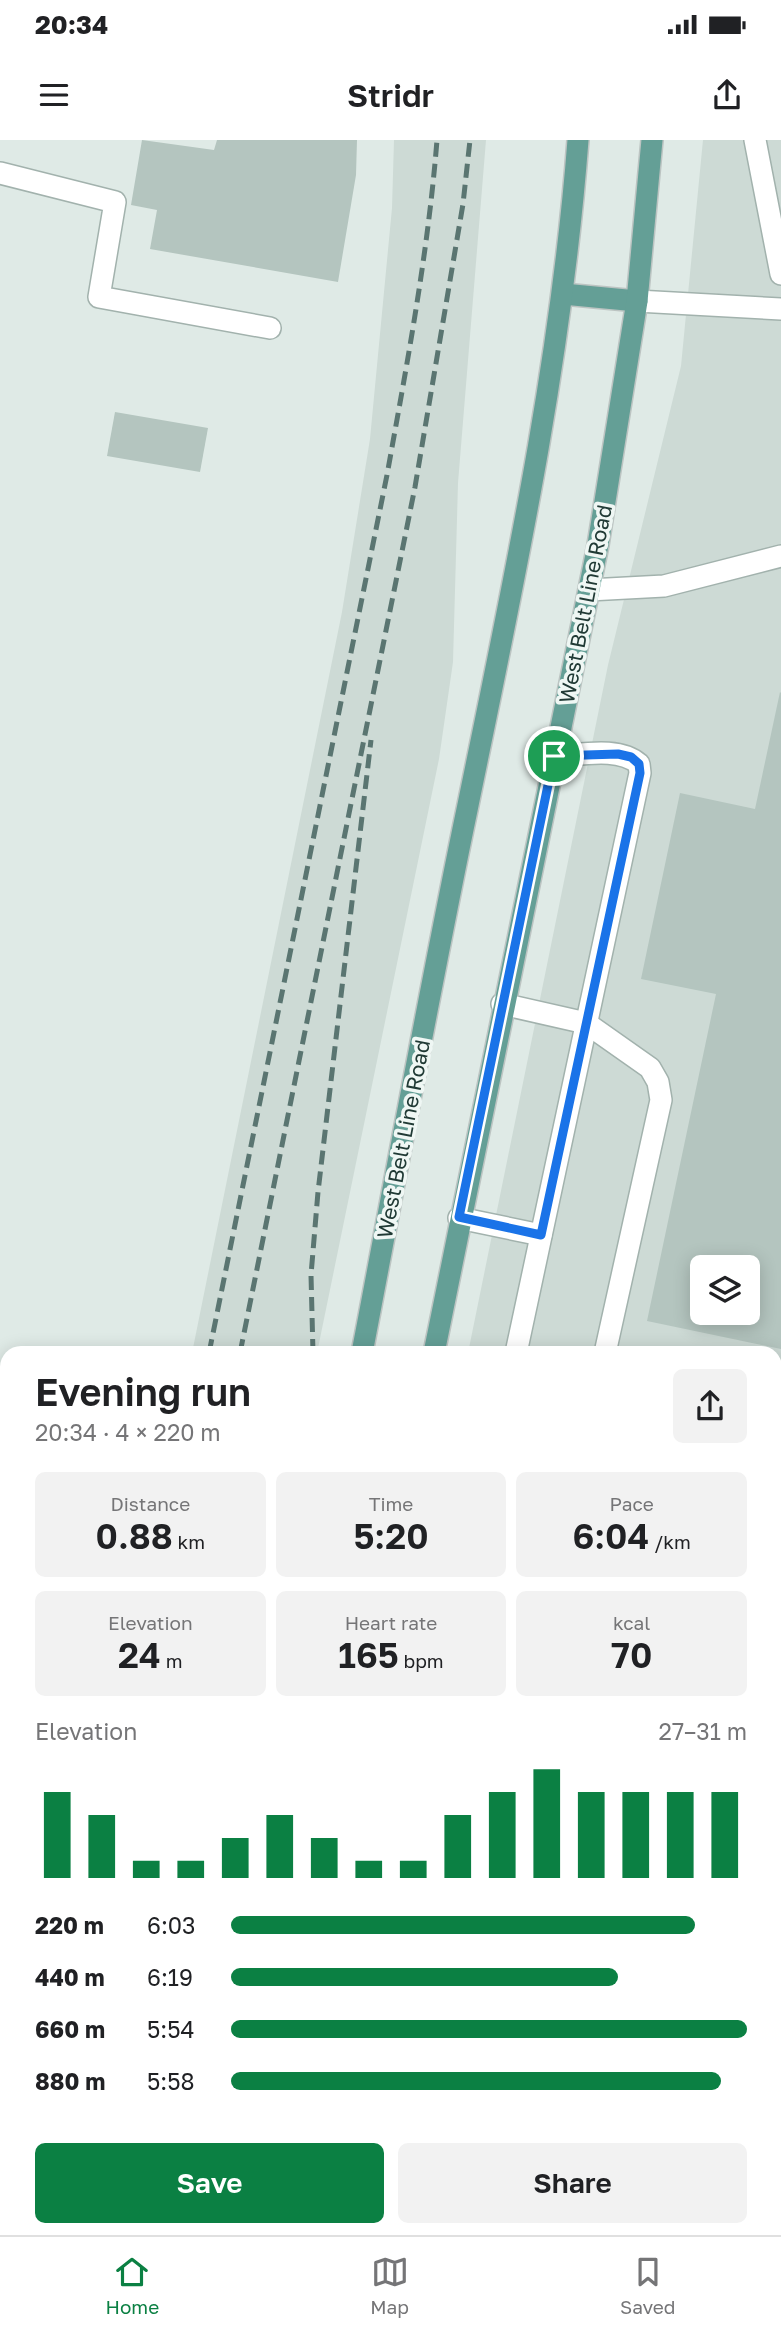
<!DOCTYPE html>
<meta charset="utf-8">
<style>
:root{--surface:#fff;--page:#f2f2f2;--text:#202124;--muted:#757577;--line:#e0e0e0;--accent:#0b8043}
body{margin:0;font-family:"Golos Text",sans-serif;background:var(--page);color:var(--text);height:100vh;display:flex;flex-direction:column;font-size:26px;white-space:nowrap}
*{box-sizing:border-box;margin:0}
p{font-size:23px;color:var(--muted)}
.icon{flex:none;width:38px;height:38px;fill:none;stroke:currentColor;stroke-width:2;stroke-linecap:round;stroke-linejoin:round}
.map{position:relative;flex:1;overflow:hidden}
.side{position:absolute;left:0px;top:1206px;width:782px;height:891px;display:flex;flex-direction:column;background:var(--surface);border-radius:21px 21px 0 0;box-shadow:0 4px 18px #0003}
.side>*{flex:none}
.tools{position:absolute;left:690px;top:1115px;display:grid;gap:14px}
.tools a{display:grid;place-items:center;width:70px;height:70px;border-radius:10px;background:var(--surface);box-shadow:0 4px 18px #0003;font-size:35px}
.pin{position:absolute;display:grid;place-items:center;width:60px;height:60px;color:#fff;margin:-30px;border:4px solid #fff;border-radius:50%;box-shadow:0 2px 7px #0007}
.round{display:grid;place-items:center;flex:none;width:74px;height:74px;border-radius:10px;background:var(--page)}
.overview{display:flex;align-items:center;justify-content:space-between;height:119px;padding:0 35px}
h1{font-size:38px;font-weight:600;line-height:52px}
.stats{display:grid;grid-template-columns:repeat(3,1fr);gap:10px;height:119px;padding:7px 35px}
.stats div{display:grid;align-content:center;border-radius:10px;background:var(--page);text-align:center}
.stats b{font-size:35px;font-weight:600}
.stats small{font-size:19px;font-weight:400}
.stats p{font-size:19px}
.chart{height:196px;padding:14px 35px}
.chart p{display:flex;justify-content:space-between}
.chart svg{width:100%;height:126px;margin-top:7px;stroke:var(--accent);stroke-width:6}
.button{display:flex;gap:14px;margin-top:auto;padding:14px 35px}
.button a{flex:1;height:80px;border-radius:10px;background:var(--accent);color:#fff;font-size:28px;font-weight:600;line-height:80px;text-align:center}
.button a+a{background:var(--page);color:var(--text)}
ul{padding:0 35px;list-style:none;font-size:23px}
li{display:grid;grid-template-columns:112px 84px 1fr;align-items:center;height:52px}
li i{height:18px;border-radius:9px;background:var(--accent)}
.status{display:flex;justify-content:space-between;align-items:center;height:49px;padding:0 35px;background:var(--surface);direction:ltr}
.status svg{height:19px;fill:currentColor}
header{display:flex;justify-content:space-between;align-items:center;height:91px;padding:0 35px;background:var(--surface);font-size:32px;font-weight:600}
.tab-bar{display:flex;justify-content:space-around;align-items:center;height:98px;border-top:2px solid var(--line);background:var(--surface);font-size:19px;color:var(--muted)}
.tab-bar a{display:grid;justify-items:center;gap:4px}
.tab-bar .current{color:var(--accent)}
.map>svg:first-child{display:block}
.built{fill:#cddad5;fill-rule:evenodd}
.grass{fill:url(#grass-tufts)}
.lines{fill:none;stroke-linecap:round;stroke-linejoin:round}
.river{stroke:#87bccf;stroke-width:61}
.building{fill:#b4c5bf;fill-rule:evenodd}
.minor-casing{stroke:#a2b2ad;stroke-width:24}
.major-casing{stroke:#bcc4c2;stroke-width:24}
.minor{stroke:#fff;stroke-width:21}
.major{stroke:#649f96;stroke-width:21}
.rail{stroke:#5a7571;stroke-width:5;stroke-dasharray:14 7;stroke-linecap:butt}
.route-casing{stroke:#fff;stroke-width:14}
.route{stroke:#1a73e8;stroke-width:9}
.labels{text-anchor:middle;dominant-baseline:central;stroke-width:7;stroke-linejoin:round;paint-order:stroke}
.street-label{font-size:21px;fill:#203a35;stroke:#eff7f4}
</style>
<div class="status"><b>20:34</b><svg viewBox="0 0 49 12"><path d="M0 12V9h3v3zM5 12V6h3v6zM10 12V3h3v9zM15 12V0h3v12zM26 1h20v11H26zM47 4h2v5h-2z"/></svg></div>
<header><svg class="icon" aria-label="menu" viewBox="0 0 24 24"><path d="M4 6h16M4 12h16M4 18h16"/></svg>Stridr<svg class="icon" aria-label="share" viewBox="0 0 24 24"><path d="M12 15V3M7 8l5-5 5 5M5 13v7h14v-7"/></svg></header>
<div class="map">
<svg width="781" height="2095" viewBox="0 0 781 2095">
<defs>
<pattern id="grass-tufts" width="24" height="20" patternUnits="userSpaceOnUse" patternTransform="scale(1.75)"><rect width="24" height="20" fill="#b8dbc5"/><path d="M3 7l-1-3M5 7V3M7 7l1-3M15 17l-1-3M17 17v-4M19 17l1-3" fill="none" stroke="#9ebdaa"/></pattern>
</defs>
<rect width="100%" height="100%" fill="#dfeae6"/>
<g class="built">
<polygon points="394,0 486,0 458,343 453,522 439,619 317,1213 192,1213 342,472 370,299 392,68"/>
<path d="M703,0H781V1808L775,1805V1213H468L608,525L681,226ZM702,1127H747V1172H702Z"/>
<polygon points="302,2090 399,2090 414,2095 301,2095"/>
</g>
<polygon class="grass" points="775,1805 781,1808 781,2095 414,2095 399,2090 775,2090"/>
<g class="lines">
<g class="river">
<polyline points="0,1808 7,1809"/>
<polyline points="775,2043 781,2045"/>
</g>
</g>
<g class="building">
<polygon points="142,0 214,10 217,0 357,0 356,35 338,142 150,109 157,70 131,65"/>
<polygon points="115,272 208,288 200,332 107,316"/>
<path d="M780,552L781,553V1209L647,1181L716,854L641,839L680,653L755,669ZM702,1127H747V1172H702Z"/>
<polygon points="775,1535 781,1536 781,1741 777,1754"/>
</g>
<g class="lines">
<defs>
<g id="minor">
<polyline points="755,0 781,134"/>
<polyline points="0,33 115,62 99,157 270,188"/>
<polyline points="637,161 781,169"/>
<polyline points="589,450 664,446 781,416"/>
<polyline points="502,864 586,883 650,928 658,942 661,960 605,1213"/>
<polyline points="459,1078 541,1095"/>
<path d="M516,1213L640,633L639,624C619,606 580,615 554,616"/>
<polyline points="775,1285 781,1286"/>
<polyline points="775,1390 781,1392"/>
<polyline points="775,1454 781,1456"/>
<polyline points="775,1517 781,1519"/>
</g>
<g id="major">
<polyline points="563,154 637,161"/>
<path d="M362,1213C397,1030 430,847 468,665C513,445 561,225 578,0"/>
<polyline points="434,1213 598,405 637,161 652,0"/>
<polyline points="194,2095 195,2090"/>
<polyline points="259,2095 260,2090"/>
</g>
</defs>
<use href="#minor" class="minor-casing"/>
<use href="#major" class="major-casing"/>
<use href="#minor" class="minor"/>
<use href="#major" class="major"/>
<g class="rail">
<path d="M209,1213L387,335C407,224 428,113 437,0"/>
<polyline points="240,1213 415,347 463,64 470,0"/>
<polyline points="313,1213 311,1135 318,1052 371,600"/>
<polyline points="775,1781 781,1784"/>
<polyline points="30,2095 31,2090"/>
<polyline points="61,2095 62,2090"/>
</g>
</g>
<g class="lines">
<defs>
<polygon id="route" points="618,614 631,617 639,624 640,633 541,1095 459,1077 554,616"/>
</defs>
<use href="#route" class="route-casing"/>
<use href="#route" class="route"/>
</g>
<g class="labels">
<g class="street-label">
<text transform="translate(585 464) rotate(-79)">West Belt Line Road</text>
<text transform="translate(403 999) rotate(-79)">West Belt Line Road</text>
</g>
</g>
</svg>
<div class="tools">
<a><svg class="icon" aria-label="layers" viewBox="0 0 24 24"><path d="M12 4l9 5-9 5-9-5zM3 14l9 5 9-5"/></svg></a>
</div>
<div class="pin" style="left:554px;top:616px;background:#1e9e55"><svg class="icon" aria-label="arrive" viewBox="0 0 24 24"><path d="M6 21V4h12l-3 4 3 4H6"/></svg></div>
<section class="side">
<div class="overview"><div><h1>Evening run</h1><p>20:34 · 4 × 220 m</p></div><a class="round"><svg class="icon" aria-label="share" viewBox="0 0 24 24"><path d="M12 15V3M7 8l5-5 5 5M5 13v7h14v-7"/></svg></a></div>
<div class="stats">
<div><p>Distance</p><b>0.88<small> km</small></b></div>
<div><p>Time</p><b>5:20</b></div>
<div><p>Pace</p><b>6:04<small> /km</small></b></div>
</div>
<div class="stats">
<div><p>Elevation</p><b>24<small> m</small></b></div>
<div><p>Heart rate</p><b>165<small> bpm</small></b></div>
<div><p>kcal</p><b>70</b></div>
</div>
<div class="chart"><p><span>Elevation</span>27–31 m</p>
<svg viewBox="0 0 160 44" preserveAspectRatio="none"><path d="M5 44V14M15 44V22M25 44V38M35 44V38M45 44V30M55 44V22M65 44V30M75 44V38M85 44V38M95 44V22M105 44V14M115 44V6M125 44V14M135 44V14M145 44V14M155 44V14"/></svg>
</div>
<ul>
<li><b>220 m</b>6:03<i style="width:90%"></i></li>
<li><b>440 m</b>6:19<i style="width:75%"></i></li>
<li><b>660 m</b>5:54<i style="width:100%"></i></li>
<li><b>880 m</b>5:58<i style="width:95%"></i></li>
</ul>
<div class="button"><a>Save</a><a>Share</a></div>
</section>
</div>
<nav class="tab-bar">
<a class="current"><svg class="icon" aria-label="home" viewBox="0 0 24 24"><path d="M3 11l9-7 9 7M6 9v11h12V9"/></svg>Home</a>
<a><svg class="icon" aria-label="map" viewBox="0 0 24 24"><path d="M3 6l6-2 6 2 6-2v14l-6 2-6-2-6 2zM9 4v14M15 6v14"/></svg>Map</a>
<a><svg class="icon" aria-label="saved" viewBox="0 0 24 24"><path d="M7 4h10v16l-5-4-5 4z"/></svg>Saved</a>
</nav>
